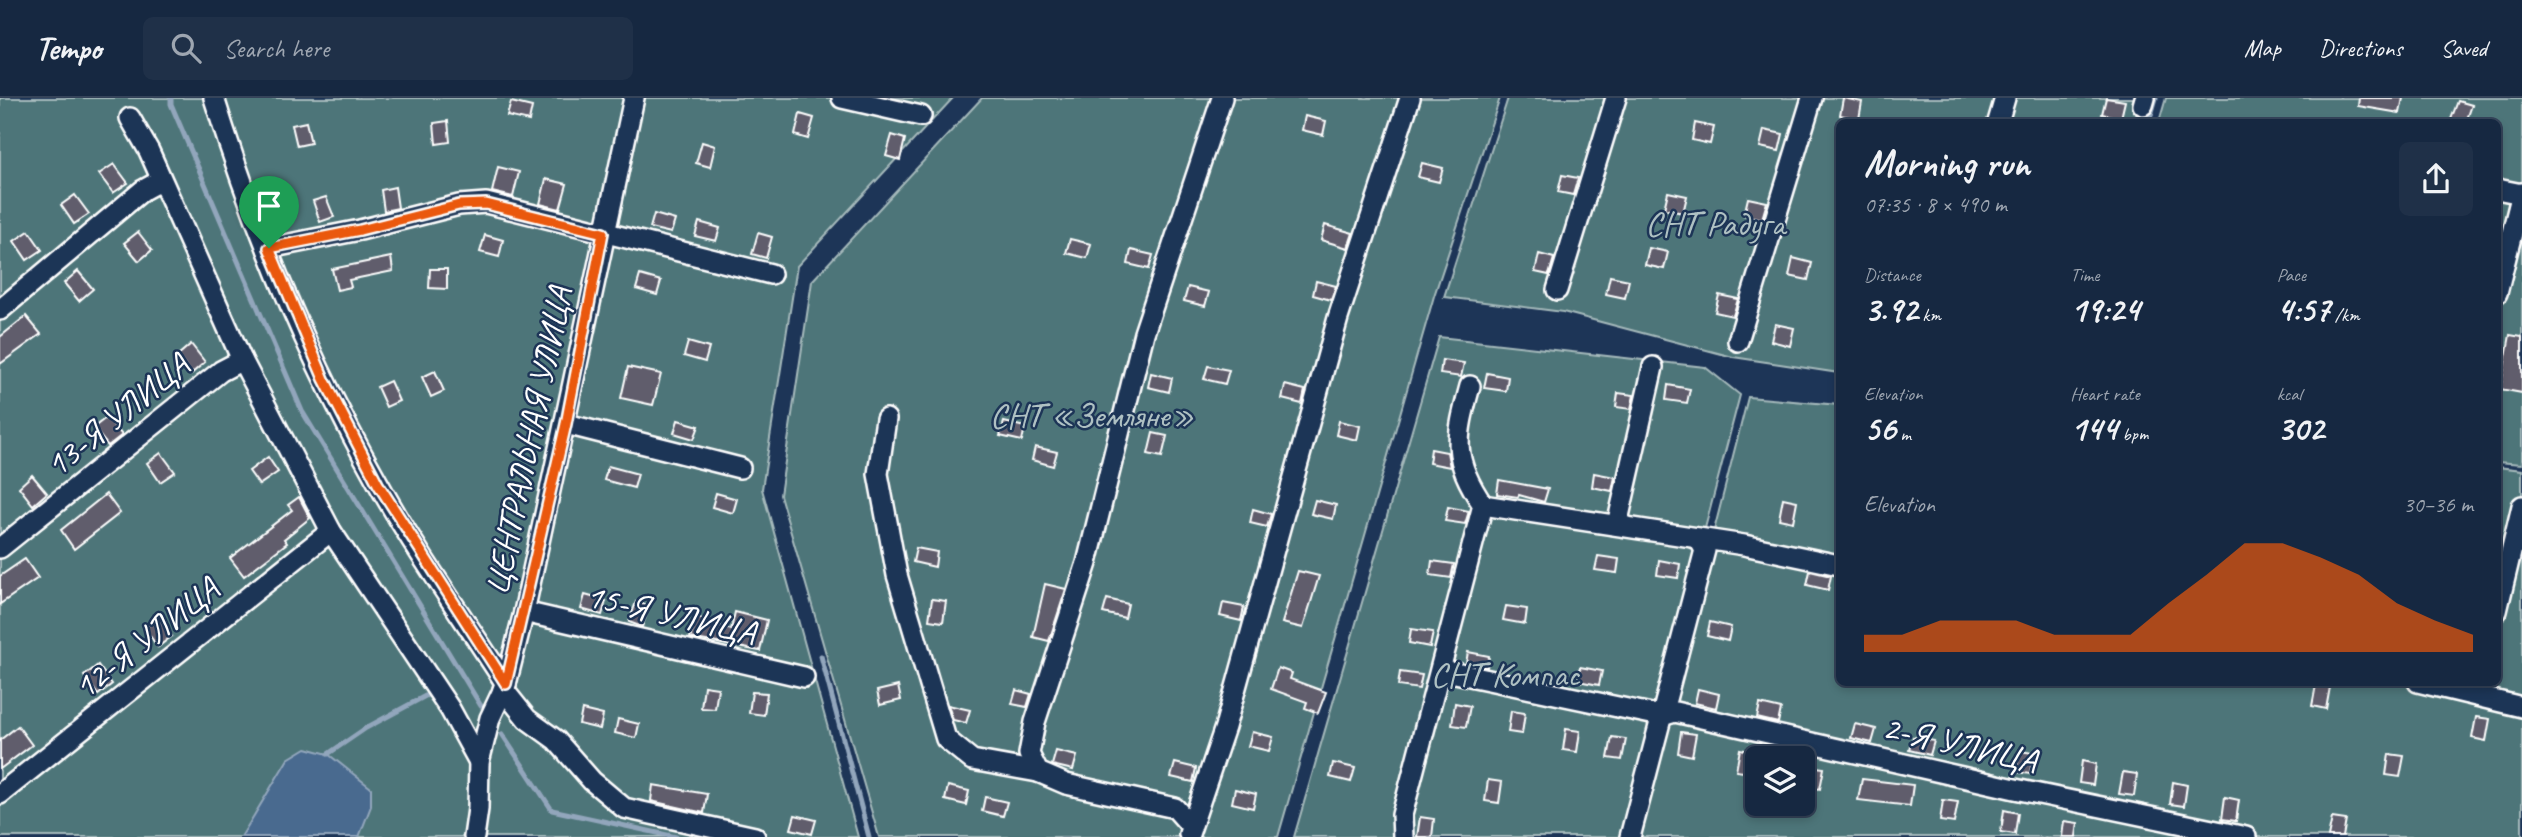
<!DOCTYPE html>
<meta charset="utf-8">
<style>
:root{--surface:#162841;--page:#1f3048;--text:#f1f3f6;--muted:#9ea6b1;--line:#35445a;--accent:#ea580c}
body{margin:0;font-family:Caveat,sans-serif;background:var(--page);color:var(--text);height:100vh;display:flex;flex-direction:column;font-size:26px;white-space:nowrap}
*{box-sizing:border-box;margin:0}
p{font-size:23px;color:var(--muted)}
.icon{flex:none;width:38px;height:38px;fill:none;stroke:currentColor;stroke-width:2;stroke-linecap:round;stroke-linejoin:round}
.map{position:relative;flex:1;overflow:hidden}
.panel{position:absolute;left:1836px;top:21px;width:665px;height:567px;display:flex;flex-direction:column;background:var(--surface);border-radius:10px;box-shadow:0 4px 10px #0003,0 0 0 2px var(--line)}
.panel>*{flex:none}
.fabs{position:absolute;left:1745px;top:648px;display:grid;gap:14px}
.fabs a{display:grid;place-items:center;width:70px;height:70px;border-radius:10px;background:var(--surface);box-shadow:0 4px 10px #0003,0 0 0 2px var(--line);font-size:35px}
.pin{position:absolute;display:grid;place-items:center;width:60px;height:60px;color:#fff;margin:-72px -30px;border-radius:50% 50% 50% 0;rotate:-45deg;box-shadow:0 0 7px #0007}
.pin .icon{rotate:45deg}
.round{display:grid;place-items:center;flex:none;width:74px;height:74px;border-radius:10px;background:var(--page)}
.overview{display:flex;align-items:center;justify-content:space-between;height:119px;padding:0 28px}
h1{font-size:38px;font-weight:600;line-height:52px}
.metrics{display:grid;grid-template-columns:repeat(3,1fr);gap:10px;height:119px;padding:7px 28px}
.metrics div{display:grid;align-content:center}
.metrics b{font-size:35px;font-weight:600}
.metrics small{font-size:19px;font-weight:400}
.metrics p{font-size:19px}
.chart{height:196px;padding:14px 28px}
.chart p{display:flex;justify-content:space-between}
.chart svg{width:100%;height:126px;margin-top:7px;fill:var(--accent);opacity:.7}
header{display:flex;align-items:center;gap:42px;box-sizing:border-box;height:98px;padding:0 35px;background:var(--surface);border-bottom:2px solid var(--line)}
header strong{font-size:33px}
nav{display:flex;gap:38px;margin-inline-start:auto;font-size:24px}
.search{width:490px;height:63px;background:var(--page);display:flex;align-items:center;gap:18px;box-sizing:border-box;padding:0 24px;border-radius:10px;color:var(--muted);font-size:26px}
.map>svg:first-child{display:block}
.green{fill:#4e7579;stroke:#a6babc;stroke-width:2;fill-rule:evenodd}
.water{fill:#496a8f;stroke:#92a6bc;stroke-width:2}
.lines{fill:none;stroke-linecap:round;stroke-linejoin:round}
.stream{stroke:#92a6bc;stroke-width:5}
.building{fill:#605d6c;stroke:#fff;stroke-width:2}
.minor-casing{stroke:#fff;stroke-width:24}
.minor{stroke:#1d3557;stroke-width:19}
.route-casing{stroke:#fff;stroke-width:14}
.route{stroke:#ea580c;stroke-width:9}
.labels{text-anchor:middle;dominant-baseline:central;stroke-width:5;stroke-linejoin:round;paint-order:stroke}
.park-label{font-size:35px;fill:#afc1c3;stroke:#1d3557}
.street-label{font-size:35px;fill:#fff;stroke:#1d3557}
</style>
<header>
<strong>Tempo</strong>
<div class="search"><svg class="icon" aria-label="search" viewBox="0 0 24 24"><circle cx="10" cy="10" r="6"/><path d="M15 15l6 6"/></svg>Search here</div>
<nav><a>Map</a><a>Directions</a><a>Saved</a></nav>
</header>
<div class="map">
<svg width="2522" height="739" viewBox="0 0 2522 739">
<rect width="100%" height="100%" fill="#1d3557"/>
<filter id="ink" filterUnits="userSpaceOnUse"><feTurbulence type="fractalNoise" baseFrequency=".0143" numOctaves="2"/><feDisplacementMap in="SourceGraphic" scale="14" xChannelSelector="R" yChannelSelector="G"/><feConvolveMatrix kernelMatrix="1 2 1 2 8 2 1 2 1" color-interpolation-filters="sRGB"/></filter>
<g filter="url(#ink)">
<g class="green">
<polygon points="0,0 953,0 797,168 762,391 858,739 0,739"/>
<polygon points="982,0 1500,0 1434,198 1278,739 879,739 780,397 812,183"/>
<polygon points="1508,0 2141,0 2134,24 1839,24 1839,275 1733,259 1563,214 1444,199"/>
<polygon points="2166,0 2522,0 2522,366 2497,364 2497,24 2159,24"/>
<polygon points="1439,239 1705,269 1740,297 1624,739 1294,739"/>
<path d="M1748,299L1839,307V584H2497V369L2522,372V739H1636ZM1757,660H1802V705H1757Z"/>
</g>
<polygon class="water" points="306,650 328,656 371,690 371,708 359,739 241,739 288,661"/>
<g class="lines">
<g class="stream">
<polyline points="171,0 171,6 302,313 481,608"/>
<polyline points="2149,24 2156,0"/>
<polyline points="821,558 869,739"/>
<polyline points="502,636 552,712 676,739"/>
<polyline points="328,656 366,630 429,596"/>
</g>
</g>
<g class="building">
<polygon points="1843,0 1862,4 1859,21 1840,17"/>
<polygon points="2106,0 2125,3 2121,20 2102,16"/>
<polygon points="2359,0 2403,0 2400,15 2358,8"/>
<polygon points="2458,3 2472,7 2466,24 2450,24"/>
<polygon points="511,4 532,9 529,23 507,18"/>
<polygon points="800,16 814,20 808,41 795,37"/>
<polygon points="1305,18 1326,23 1323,37 1302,32"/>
<polygon points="448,23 450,44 436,46 434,25"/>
<polygon points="306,24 311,45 297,48 292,27"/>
<polygon points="1695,25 1714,29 1710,46 1692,42"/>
<polygon points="1764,32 1783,36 1779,53 1760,49"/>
<polygon points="892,37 905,41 900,62 886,58"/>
<polygon points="702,44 715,48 710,69 696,65"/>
<polygon points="1422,65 1443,70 1439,84 1418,79"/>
<polygon points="114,66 128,85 113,95 99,76"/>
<polygon points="498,69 519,74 513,99 492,94"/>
<polygon points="1562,77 1578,80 1573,97 1558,94"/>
<polygon points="546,81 567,86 560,111 540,106"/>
<polygon points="395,89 398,110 384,113 381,92"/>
<polygon points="1668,94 1687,98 1683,115 1664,111"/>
<polygon points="75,97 89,116 74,126 61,107"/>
<polygon points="326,99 334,119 320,124 313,103"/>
<polygon points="1748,100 1767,104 1762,121 1744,117"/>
<polygon points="654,116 675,122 671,135 650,130"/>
<polygon points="699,124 720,130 716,143 695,138"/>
<polygon points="1325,127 1353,135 1348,150 1321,142"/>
<polygon points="29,133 42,152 27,162 14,143"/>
<polygon points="138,134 152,152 139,163 124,145"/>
<polygon points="758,135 772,139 766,160 752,156"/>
<polygon points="485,137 503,142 499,159 480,154"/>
<polygon points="1070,141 1091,146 1087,160 1066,155"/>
<polygon points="1649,150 1668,154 1664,171 1645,167"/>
<polygon points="1131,152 1153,157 1149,171 1128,166"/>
<polygon points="1539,156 1554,160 1549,177 1535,174"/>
<polygon points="391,159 393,173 349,182 351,189 337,192 332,171"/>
<polygon points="1793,160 1812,165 1808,182 1789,178"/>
<polygon points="430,171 447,171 447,191 429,190"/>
<polygon points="78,173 93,191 79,203 64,185"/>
<polygon points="640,177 661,183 657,197 636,191"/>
<polygon points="1610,178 1629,182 1625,200 1606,196"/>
<polygon points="1316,183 1336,188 1331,202 1313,197"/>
<polygon points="1188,189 1209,194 1205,208 1184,203"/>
<polygon points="1719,197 1738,201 1733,218 1715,214"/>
<polygon points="26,218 41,236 0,266 0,239"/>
<polygon points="1775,226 1794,230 1790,248 1771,243"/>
<polygon points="2510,237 2522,239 2522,295 2500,291"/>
<polygon points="688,244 709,250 705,264 684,258"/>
<polygon points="191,246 205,264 191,276 177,258"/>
<polygon points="1442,262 1464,265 1461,279 1440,276"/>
<polygon points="1208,268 1229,272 1225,286 1204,281"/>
<polygon points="628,269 661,276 653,307 621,300"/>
<polygon points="435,273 444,293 431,299 422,279"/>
<polygon points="1151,275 1172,280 1169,294 1148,289"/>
<polygon points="1487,275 1508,279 1506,293 1484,290"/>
<polygon points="390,283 399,303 386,309 377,289"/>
<polygon points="1285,287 1305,292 1302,306 1282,301"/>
<polygon points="1668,287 1690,291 1687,305 1666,302"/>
<polygon points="1618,295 1634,297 1631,311 1616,309"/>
<polygon points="107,319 122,337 108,348 93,330"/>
<polygon points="678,322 699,328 694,341 674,335"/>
<polygon points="1339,323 1360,328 1357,342 1336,337"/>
<polygon points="1004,324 1025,329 1022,343 1000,338"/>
<polygon points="1153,335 1167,338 1162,359 1148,356"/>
<polygon points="1035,349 1057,354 1053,368 1032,362"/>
<polygon points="1431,351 1447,354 1450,369 1429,365"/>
<polygon points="161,355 175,374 160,384 147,365"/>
<polygon points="268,359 278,374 259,387 249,373"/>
<polygon points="608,368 638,376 634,390 604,382"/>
<polygon points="1594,375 1615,379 1612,393 1592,389"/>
<polygon points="32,377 47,395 33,407 19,389"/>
<polygon points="1499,382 1548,391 1544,404 1519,397 1518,399 1497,396"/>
<polygon points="716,395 737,401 733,415 712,409"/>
<polygon points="106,396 120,415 74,451 61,432"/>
<polygon points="299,399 310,420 284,441 287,445 244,478 230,460 292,412 288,407"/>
<polygon points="1783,400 1797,403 1793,424 1779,421"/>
<polygon points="1315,402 1336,407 1333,421 1311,416"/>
<polygon points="1448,409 1469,413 1465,426 1445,423"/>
<polygon points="1253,411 1271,416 1267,429 1250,425"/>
<polygon points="916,450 937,454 935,469 913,464"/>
<polygon points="1598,458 1619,461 1617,475 1595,472"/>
<polygon points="25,461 38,480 0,506 0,478"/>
<polygon points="1659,462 1680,466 1678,480 1657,477"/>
<polygon points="1432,463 1454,466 1451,480 1430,477"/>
<polygon points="1298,473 1319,478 1303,530 1282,525"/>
<polygon points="1810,473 1831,478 1828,492 1807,487"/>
<polygon points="1045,486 1066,491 1049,543 1033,539"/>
<polygon points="585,497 606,503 602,517 581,511"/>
<polygon points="932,501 946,503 943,524 929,522"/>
<polygon points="1107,501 1128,506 1125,520 1103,515"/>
<polygon points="636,504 649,508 642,529 629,524"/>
<polygon points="1223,505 1244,509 1241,523 1220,518"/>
<polygon points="1506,508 1527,511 1525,526 1503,522"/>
<polygon points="735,514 767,522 760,553 690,540 697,519 731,532"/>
<polygon points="158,519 172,538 158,549 144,530"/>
<polygon points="1710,524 1731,529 1728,543 1707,538"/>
<polygon points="1411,531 1433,534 1430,549 1409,545"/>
<polygon points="1468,554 1489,558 1487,569 1466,565"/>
<polygon points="98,567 112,586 98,597 84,578"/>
<polygon points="1580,569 1602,573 1599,587 1578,583"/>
<polygon points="1278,570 1292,575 1290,581 1326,594 1318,615 1305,610 1307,604 1271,591"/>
<polygon points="1400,574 1422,577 1419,591 1398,588"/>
<polygon points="2316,587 2330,589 2326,611 2312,608"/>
<polygon points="704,588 718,590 715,611 701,610"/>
<polygon points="898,588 901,602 880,607 877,593"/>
<polygon points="1698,591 1719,596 1716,610 1695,605"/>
<polygon points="1016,592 1031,596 1027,609 1012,606"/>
<polygon points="752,594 767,595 764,617 749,615"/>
<polygon points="1455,605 1470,608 1466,629 1452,627"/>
<polygon points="1760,606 1781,611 1778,625 1757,620"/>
<polygon points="948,607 970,612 966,625 953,622"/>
<polygon points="582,612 603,617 600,631 579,626"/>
<polygon points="1511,613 1525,615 1522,636 1508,634"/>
<polygon points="2476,619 2490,621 2486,643 2472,640"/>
<polygon points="618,621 639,626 636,640 615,635"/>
<polygon points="1855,626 1876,631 1872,645 1851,640"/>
<polygon points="18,628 32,647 0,671 0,642"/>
<polygon points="1566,631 1580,633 1577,654 1563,652"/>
<polygon points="1252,634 1273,639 1269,653 1248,648"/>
<polygon points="1681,634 1696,636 1692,658 1678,655"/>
<polygon points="1612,639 1626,641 1622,662 1608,660"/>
<polygon points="1913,639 1934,643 1930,657 1909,652"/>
<polygon points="1740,651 1754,654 1751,675 1736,673"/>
<polygon points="1056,653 1077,658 1073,672 1052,667"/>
<polygon points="2019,653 2034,655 2030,676 2016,674"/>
<polygon points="2389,656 2404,658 2400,679 2386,677"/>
<polygon points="2082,663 2096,666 2093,687 2079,685"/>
<polygon points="1175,665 1196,670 1193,684 1171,679"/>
<polygon points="1333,665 1355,670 1351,684 1330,679"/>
<polygon points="1809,668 1824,670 1820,691 1806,689"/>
<polygon points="2123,674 2137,676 2134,698 2119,696"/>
<polygon points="1862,681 1913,687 1910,708 1858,702"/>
<polygon points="1488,682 1502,684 1499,705 1485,703"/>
<polygon points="2173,684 2187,687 2184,708 2170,706"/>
<polygon points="653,687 707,696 704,715 651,703"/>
<polygon points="948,688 969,693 966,707 945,702"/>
<polygon points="1235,691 1256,696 1253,710 1232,705"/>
<polygon points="985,699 1007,704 1003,718 982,713"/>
<polygon points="2225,699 2239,702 2236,723 2222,721"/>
<polygon points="1943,702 1958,704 1954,725 1940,723"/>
<polygon points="2004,712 2018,715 2015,736 2001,734"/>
<polygon points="795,717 816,722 812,736 791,731"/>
<polygon points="1420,719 1434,721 1432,739 1417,739"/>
<polygon points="2332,720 2346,722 2343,739 2328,739"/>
<polygon points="2064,723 2078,725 2076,739 2062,739"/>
</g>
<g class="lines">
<defs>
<g id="minor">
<path d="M214,0C255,132 310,264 378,385C416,454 463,519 506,586"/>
<polyline points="842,0 921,18"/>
<polyline points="2143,7 2145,0"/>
<polyline points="130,20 149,53 242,262 331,433 450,611 479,664"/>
<polyline points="1998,24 2005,0"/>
<polyline points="2497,91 2522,96"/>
<polyline points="269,150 360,132 459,107 486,105 771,176"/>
<polyline points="1557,192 1616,0"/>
<polyline points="2497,195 2522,95"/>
<polyline points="0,212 143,92 154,86 163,86"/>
<polyline points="1738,243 1812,0"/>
<path d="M1470,288C1456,340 1451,360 1483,407"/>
<polyline points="886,321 878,376 897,477 946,641 972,662 1038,674"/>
<polyline points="566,326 740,370"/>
<polyline points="1483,407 1744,447 1839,467"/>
<polyline points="1617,427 1653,269"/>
<polyline points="0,450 221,273 242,262"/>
<polyline points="2497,513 2522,408"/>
<polyline points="524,514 804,579"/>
<polyline points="1441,572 1661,618 1675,614 2015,691 2246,739"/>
<polyline points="2418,584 2522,609"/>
<polyline points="503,591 527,621 556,642 592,683 624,710 755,739"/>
<polyline points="0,696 331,433"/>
<polyline points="1191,728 1175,710 1066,686 1038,674 1029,656 1035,624 1087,465 1144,235 1222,0"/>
<polyline points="1189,736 1225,629 1338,220 1410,0"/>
<polyline points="474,739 478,711 479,664 490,620 506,586 524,514 634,0"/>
<polyline points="1403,739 1402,717 1483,407"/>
<polyline points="1630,739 1705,452 1698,440"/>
</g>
</defs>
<use href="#minor" class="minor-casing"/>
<use href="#minor" class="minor"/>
</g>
</g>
<g class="lines" filter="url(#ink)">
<defs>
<polygon id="route" points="486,106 603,135 566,326 506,586 378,386 324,281 269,150 360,132 459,107"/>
</defs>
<use href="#route" class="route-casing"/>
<use href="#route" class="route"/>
</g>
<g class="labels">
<g class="park-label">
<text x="1715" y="125">СНТ Радуга</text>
<text x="1092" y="317">СНТ «Земляне»</text>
<text x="1505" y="576">СНТ Компас</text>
</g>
<g class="street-label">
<text transform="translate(117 317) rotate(-39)">13-Я УЛИЦА</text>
<text transform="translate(528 343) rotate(-78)">ЦЕНТРАЛЬНАЯ УЛИЦА</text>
<text transform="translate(671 516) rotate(13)">15-Я УЛИЦА</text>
<text transform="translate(146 540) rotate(-38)">12-Я УЛИЦА</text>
<text transform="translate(1960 646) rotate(13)">2-Я УЛИЦА</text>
</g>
</g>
</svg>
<div class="fabs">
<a><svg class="icon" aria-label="layers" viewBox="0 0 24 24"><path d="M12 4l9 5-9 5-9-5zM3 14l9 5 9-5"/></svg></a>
</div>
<div class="pin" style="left:269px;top:150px;background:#1e9e55"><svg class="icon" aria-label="arrive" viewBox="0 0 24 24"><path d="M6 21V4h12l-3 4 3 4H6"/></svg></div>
<section class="panel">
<div class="overview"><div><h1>Morning run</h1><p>07:35 · 8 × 490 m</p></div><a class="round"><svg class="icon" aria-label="share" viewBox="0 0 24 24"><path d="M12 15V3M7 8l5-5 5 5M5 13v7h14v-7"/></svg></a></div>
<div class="metrics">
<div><p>Distance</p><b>3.92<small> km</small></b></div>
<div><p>Time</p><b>19:24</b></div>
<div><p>Pace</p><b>4:57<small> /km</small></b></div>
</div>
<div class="metrics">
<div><p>Elevation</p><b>56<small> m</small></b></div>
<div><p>Heart rate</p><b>144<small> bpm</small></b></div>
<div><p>kcal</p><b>302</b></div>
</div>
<div class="chart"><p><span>Elevation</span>30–36 m</p>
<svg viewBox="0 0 160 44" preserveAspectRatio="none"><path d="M0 44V38L10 38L20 33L30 33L40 33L50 38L60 38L70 38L80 27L90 17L100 6L110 6L120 11L130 17L140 27L150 33L160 38V44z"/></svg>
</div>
</section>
</div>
